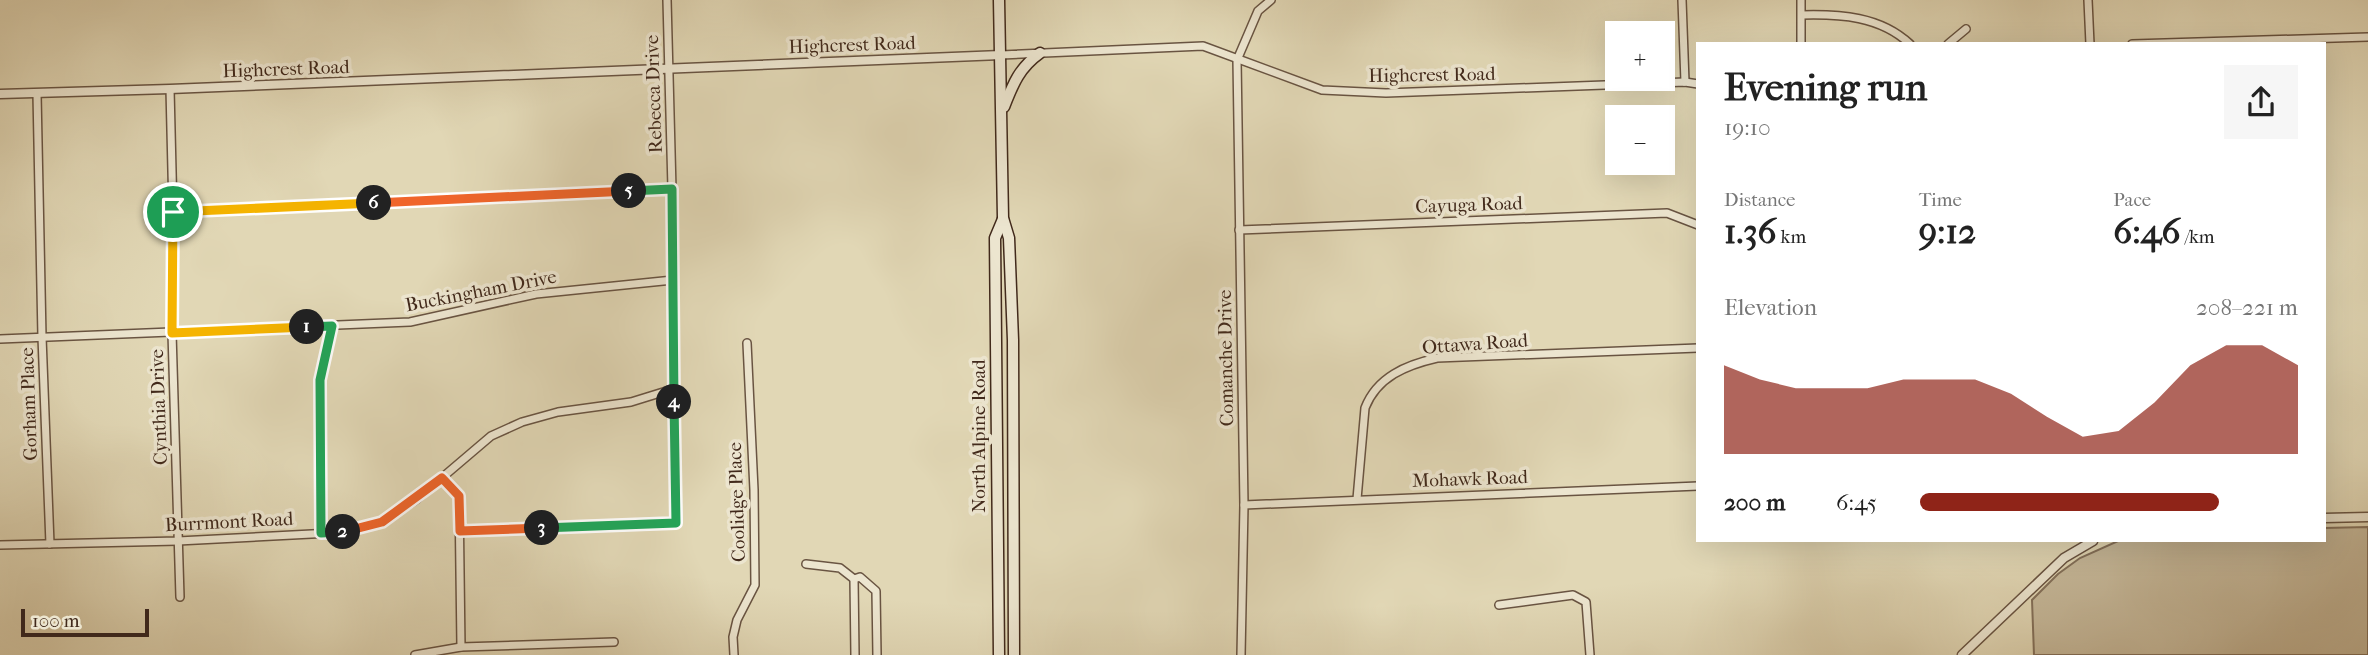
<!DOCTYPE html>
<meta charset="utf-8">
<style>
:root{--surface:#fff;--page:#f6f6f6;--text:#222;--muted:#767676;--accent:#8f2418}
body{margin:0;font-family:"IM FELL French Canon",serif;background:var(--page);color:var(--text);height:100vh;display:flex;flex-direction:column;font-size:26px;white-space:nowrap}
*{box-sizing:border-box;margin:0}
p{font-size:23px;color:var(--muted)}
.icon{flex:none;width:38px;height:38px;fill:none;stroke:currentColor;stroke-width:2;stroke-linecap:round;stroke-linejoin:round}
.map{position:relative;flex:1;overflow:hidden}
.details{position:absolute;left:1696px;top:42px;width:630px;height:500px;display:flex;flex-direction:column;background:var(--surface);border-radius:0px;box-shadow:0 7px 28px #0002}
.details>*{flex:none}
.buttons{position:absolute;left:1605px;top:21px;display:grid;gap:14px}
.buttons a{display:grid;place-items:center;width:70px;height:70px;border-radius:0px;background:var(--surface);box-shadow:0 7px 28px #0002;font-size:35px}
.scale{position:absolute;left:21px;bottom:18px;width:128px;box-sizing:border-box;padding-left:7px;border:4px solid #41291b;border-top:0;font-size:19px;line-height:24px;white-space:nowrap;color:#41291b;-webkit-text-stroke:5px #ece5cf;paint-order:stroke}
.pin{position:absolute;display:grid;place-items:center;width:60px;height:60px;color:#fff;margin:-30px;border:4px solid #fff;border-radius:50%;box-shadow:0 2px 7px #0007}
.km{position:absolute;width:35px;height:35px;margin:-18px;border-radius:50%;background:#222;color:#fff;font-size:19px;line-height:35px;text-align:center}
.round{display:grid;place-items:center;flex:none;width:74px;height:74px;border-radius:0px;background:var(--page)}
.headline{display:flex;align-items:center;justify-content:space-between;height:119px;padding:0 28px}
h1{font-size:38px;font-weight:700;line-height:52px}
.stats{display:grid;grid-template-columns:repeat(3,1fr);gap:10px;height:119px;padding:7px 28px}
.stats div{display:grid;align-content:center}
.stats b{font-size:35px;font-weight:700}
.stats small{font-size:19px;font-weight:400}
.stats p{font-size:19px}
.chart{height:196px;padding:14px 28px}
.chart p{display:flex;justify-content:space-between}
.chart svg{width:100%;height:126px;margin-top:7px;fill:var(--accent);opacity:.7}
ul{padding:0 28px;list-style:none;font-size:23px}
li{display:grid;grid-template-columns:112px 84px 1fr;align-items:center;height:52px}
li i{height:18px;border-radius:9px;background:var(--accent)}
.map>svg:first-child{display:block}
.green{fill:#c6b99b;stroke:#84715b;stroke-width:2}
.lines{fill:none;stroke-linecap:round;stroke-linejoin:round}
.minor-casing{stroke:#695442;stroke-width:10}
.tertiary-casing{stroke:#695442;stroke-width:11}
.secondary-casing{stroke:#41291b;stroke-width:13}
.minor{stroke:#ece5cf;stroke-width:7}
.tertiary{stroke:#ece5cf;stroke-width:8}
.secondary{stroke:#ece5cf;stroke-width:10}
.split-1-casing{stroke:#fff;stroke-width:14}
.split-2-casing{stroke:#fff;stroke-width:14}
.split-3-casing{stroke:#fff;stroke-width:14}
.split-4-casing{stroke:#fff;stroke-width:14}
.split-5-casing{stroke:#fff;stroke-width:14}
.split-6-casing{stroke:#fff;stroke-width:14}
.split-7-casing{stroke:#fff;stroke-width:14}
.split-1{stroke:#f5b400;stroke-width:9}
.split-2{stroke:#22a559;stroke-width:9}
.split-3{stroke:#f0652b;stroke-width:9}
.split-4{stroke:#22a559;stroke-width:9}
.split-5{stroke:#22a559;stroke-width:9}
.split-6{stroke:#f0652b;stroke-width:9}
.split-7{stroke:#f5b400;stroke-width:9}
.labels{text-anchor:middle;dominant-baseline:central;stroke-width:7;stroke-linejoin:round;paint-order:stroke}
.street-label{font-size:19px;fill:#41291b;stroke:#ece5cf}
</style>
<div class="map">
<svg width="2368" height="655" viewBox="0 0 2368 655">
<rect width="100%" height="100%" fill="#e1d7b5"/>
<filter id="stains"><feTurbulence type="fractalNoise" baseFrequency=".00286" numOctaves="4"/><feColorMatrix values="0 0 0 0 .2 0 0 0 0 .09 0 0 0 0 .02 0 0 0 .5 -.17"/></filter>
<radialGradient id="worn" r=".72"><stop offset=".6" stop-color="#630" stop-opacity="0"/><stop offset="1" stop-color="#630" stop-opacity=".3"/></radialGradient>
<polygon class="green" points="2368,527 2368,655 2034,655 2032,600 2058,574 2080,558 2118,541 2324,541 2324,528"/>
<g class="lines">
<defs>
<g id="minor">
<polyline points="1682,0 1685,82"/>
<polyline points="2088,0 2090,44"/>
<path d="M1802,15C1840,14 1880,16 1910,44"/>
<polyline points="1801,44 1801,0"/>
<polyline points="1948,44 1966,29"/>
<polyline points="2132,44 2368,37"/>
<polyline points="1001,55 1203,46 1322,90 1386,93 1685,82 1698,84"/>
<polyline points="170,89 173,212 172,333 180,597"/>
<polyline points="37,94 42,337 50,544"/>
<polyline points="173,212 672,189"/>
<polyline points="1239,230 1667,213 1698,225"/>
<polyline points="0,339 410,322 536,294 673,280"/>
<polyline points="442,478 459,496 461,647"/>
<path d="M1357,499L1365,408C1377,377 1406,365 1437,358L1698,348"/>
<polyline points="1244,505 1698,486"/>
<polyline points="460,531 675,523 672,189 667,0"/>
<polyline points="321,533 320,380 332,326"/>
<polyline points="0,545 178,541 350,532 382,522 417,499 491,436 522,422 558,412 631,402 673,389"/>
<polyline points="806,564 840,568 854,579"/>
<polyline points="1499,605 1573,595 1586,602 1590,655"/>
<polyline points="415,655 461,647 614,642"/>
<polyline points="734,655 733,637 737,620 755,585 754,490 747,343"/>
<polyline points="855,655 854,579 860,577 876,591 877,655"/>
<polyline points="1241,655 1244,505 1237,60 1258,11 1271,0"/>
</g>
<g id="tertiary">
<polyline points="0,94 170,89 1001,55"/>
<polyline points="2324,518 2368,517"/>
<polyline points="1962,655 2064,558 2093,541"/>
</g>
<g id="secondary">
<polyline points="999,0 1003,218 1009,238 1013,340 1014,655"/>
<path d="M1004,107C1013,84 1019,68 1040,53"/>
<polyline points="999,655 995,238 1003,219"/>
</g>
</defs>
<use href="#minor" class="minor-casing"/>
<use href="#tertiary" class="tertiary-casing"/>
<use href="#secondary" class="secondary-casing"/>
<use href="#minor" class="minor"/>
<use href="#tertiary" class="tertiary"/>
<use href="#secondary" class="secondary"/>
</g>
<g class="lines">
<defs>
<polyline id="split-1" points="173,212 172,333 307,327"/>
<polyline id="split-2" points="307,327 332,326 320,380 321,533 343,532"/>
<polyline id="split-3" points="343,532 382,522 442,478 459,496 460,531 542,528"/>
<polyline id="split-4" points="542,528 676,523 674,402"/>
<polyline id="split-5" points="629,191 672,189 674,402"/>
<polyline id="split-6" points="374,203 629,191"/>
<polyline id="split-7" points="173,212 374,203"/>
</defs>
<use href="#split-1" class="split-1-casing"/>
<use href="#split-2" class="split-2-casing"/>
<use href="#split-3" class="split-3-casing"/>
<use href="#split-4" class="split-4-casing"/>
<use href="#split-5" class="split-5-casing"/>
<use href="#split-6" class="split-6-casing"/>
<use href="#split-7" class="split-7-casing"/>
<use href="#split-1" class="split-1"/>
<use href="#split-2" class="split-2"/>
<use href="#split-3" class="split-3"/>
<use href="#split-4" class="split-4"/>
<use href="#split-5" class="split-5"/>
<use href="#split-6" class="split-6"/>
<use href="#split-7" class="split-7"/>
</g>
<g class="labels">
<g class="street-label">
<text transform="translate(852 45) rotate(-2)">Highcrest Road</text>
<text transform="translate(286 69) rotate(-2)">Highcrest Road</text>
<text transform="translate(1432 75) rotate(-1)">Highcrest Road</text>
<text transform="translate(654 94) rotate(-92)">Rebecca Drive</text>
<text transform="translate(1469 205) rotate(-2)">Cayuga Road</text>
<text transform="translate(481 291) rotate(-11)">Buckingham Drive</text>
<text transform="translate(1475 344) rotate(-4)">Ottawa Road</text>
<text transform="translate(1226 358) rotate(-91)">Comanche Drive</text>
<text transform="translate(29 404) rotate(-92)">Gorham Place</text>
<text transform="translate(159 407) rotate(-92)">Cynthia Drive</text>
<text transform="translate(979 436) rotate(-90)">North Alpine Road</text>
<text transform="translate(1470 479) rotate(-2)">Mohawk Road</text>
<text transform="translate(737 502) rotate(-92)">Coolidge Place</text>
<text transform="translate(229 522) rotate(-3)">Burrmont Road</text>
</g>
</g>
<rect width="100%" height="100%" filter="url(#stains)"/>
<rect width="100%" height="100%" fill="url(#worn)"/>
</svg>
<div class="buttons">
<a>+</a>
<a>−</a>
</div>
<div class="scale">100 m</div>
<div class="pin" style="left:173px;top:212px;background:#1e9e55"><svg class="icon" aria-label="arrive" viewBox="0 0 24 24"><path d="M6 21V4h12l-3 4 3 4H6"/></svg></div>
<b class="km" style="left:307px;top:327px">1</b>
<b class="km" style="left:343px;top:532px">2</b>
<b class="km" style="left:542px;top:528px">3</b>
<b class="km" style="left:674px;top:402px">4</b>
<b class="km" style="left:629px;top:191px">5</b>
<b class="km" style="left:374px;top:203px">6</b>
<section class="details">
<div class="headline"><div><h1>Evening run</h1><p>19:10</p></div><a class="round"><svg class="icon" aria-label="share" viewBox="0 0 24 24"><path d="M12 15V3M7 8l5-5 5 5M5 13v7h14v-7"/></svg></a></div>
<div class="stats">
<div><p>Distance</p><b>1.36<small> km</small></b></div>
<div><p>Time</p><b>9:12</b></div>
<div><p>Pace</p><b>6:46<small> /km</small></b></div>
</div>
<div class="chart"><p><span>Elevation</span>208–221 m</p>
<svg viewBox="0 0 160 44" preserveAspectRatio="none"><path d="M0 44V13L10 18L20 21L30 21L40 21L50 18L60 18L70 18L80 23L90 31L100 38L110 36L120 26L130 13L140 6L150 6L160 13V44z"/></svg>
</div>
<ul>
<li><b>200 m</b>6:45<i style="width:79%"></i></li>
</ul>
</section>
</div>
